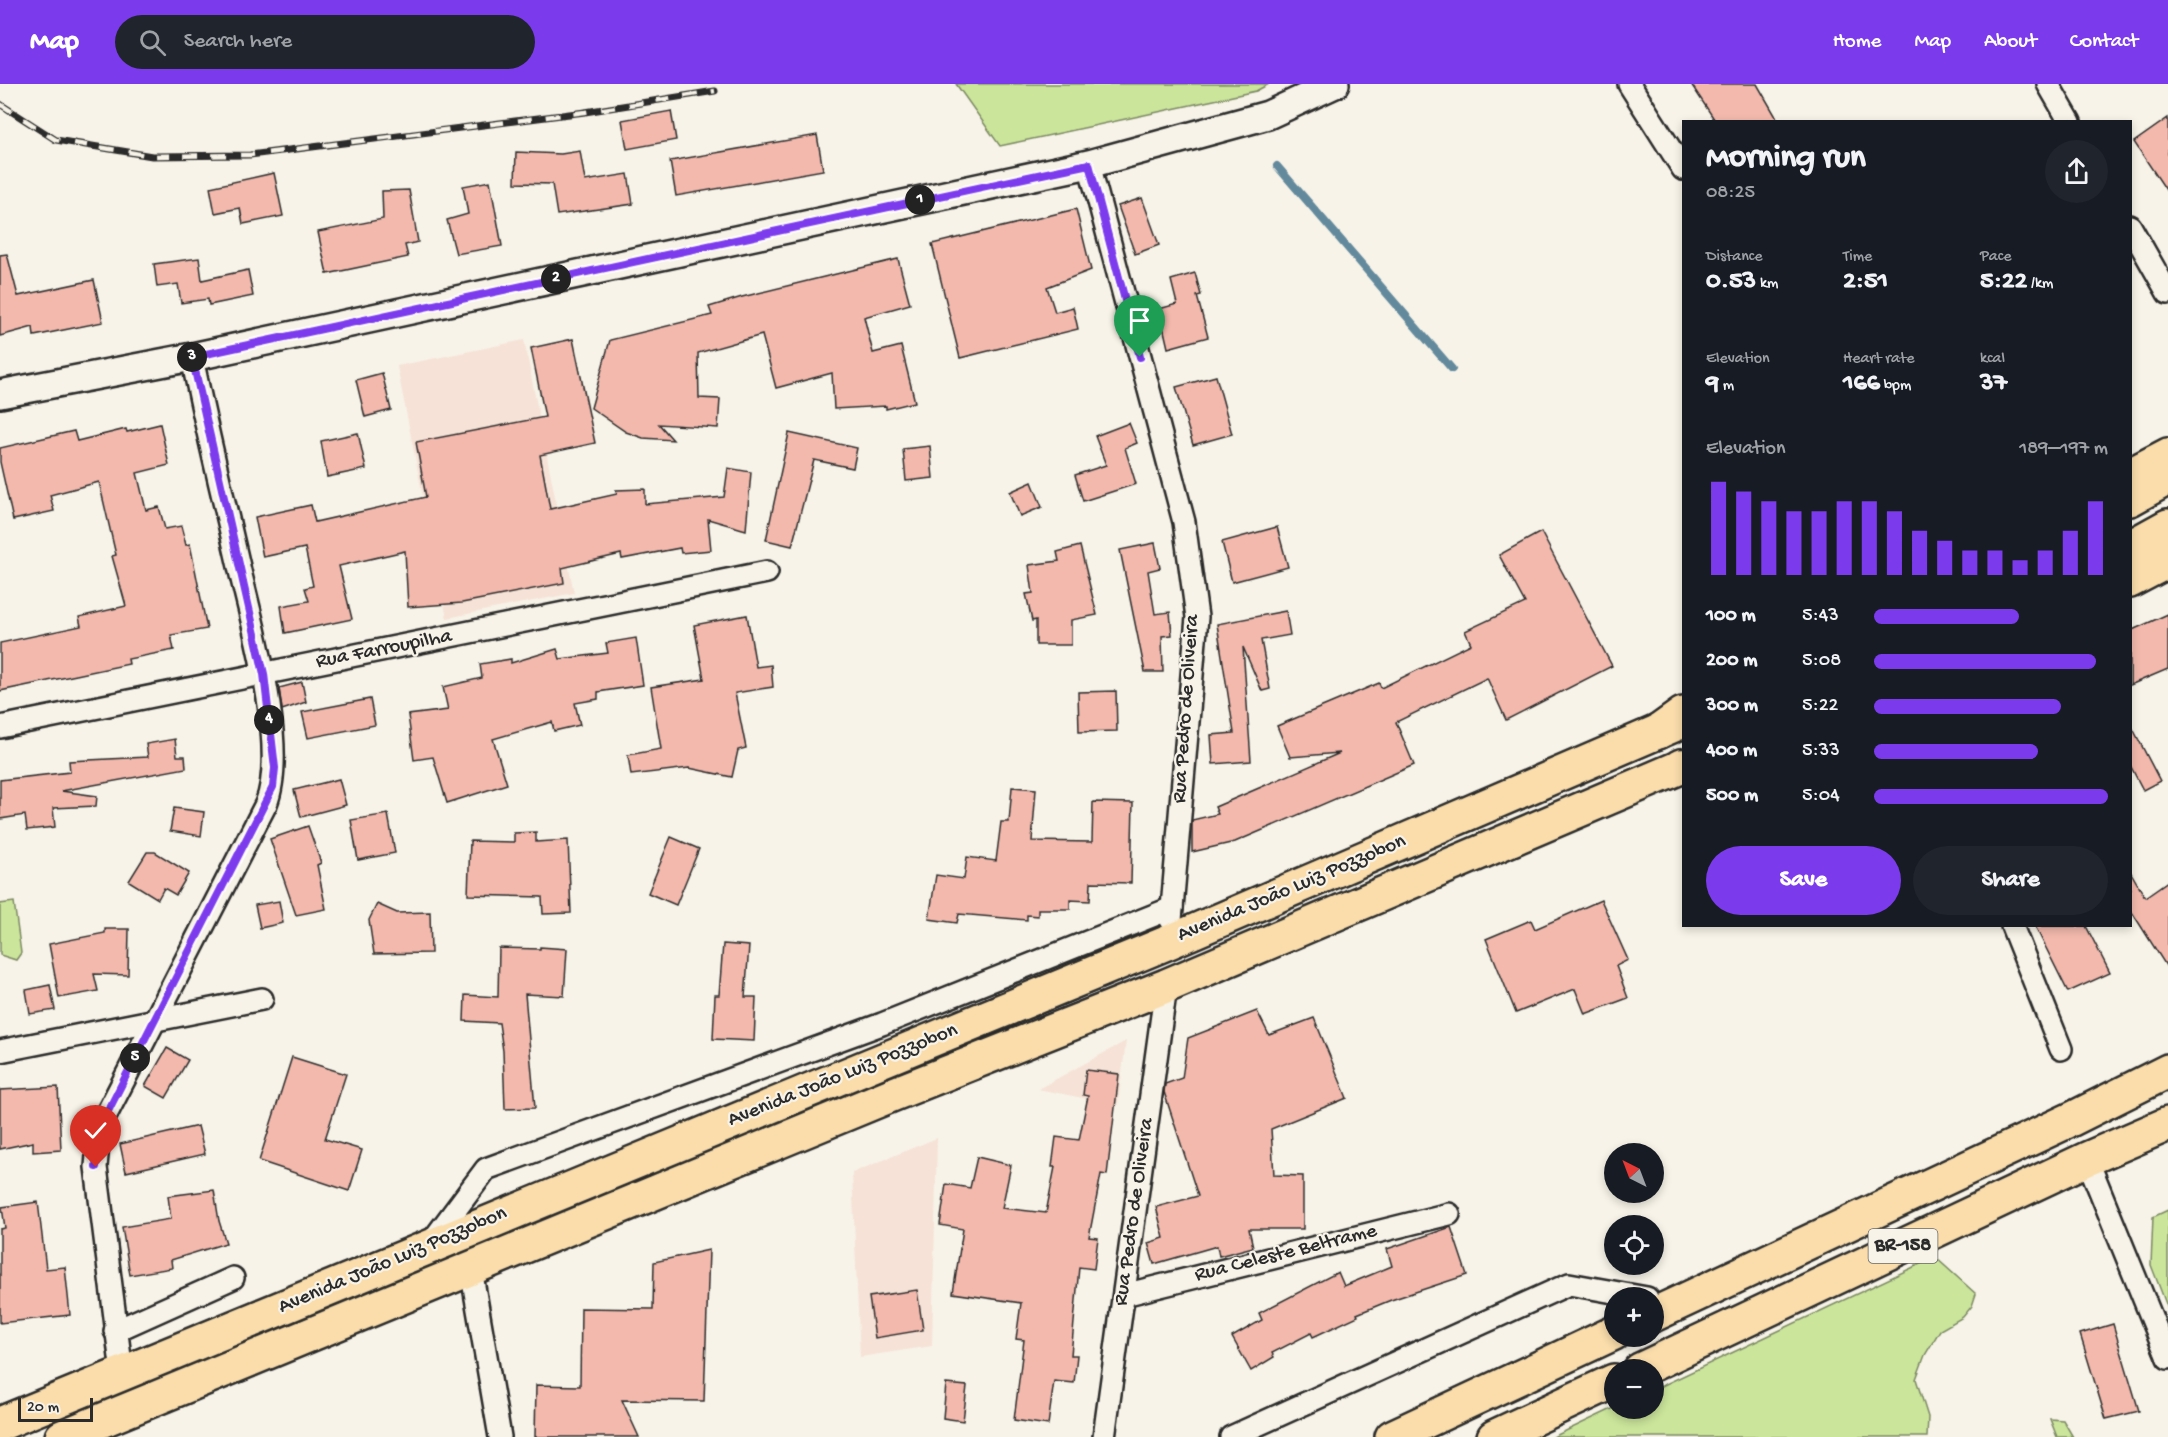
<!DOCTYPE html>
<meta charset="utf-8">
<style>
:root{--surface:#171b24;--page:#20242c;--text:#f1f3f6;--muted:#9ea1a6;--accent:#7c3aed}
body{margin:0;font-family:"Gochi Hand",sans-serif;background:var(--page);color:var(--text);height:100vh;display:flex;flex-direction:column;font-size:22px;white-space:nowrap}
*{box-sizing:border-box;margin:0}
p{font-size:20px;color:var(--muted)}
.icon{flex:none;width:33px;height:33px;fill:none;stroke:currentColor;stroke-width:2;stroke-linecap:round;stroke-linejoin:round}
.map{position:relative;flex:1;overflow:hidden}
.sheet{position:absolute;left:1682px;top:36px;width:450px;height:807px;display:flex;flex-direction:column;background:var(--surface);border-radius:0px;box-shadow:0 3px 9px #0003}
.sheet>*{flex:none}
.needle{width:39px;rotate:318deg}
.fabs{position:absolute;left:1604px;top:1059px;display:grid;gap:12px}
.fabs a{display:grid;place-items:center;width:60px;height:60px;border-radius:50%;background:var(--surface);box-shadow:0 3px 9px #0003;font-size:30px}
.scale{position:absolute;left:18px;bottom:15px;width:75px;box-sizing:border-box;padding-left:6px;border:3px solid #2b2b2b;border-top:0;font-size:16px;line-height:21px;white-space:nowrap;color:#2b2b2b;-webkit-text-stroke:4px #f7f3e8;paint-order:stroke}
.pin{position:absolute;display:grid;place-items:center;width:51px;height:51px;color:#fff;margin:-62px -26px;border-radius:50% 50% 50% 0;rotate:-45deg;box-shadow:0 0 6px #0007}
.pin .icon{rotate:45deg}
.km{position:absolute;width:30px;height:30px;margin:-15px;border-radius:50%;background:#222;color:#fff;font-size:16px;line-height:30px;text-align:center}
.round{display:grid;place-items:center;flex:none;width:63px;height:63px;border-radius:32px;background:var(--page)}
.overview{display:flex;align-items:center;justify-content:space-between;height:102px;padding:0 24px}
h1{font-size:33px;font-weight:700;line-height:45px}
.figures{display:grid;grid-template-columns:repeat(3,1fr);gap:9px;height:102px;padding:6px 24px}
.figures div{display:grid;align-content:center}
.figures b{font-size:26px;font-weight:700}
.figures small{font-size:16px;font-weight:400}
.figures p{font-size:16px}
.chart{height:168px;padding:12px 24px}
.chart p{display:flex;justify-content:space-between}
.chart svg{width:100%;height:108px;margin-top:6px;stroke:var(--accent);stroke-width:6}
.primary-button{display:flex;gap:12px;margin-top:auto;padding:12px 24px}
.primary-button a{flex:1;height:69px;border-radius:36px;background:var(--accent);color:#fff;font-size:24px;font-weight:700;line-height:69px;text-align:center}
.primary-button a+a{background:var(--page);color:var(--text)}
ul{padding:0 24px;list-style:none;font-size:20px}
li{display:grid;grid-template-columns:96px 72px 1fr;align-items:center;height:45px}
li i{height:15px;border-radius:8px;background:var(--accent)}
header{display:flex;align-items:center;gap:36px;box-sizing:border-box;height:84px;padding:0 30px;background:var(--accent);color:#fff}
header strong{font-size:28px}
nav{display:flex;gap:33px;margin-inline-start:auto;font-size:21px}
.search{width:420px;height:54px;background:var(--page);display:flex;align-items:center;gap:15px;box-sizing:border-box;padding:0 21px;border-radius:33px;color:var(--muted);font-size:22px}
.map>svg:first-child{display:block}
.built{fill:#f6e2d6}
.green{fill:#cbe59b;stroke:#7b8863;stroke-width:1.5}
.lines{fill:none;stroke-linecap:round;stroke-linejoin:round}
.stream{stroke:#62899c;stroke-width:8}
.building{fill:#f3b9ad;stroke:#2b2b2b;stroke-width:1.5}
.minor-casing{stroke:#2b2b2b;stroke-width:26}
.tertiary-casing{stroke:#2b2b2b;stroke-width:32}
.primary-casing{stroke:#2b2b2b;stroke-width:38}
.trunk-casing{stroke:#2b2b2b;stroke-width:38}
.minor{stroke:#f7f3e8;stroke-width:21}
.tertiary{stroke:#f7f3e8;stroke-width:27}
.primary{stroke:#faddab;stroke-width:33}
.trunk{stroke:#faddab;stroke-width:33}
.rail-casing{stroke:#2b2b2b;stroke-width:7}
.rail{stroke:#f7f3e8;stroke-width:4.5;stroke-dasharray:14;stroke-linecap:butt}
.route-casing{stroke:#fff;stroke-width:12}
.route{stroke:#7c3aed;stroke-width:8}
.labels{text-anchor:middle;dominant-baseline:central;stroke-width:4.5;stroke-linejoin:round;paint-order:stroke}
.shield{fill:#f7f3e8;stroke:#686764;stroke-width:1.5}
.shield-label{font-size:20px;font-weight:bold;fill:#2b2b2b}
.street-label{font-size:21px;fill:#2b2b2b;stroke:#f7f3e8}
</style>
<header>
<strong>Map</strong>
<div class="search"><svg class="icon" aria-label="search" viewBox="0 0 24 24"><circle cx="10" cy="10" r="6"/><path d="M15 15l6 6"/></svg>Search here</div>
<nav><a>Home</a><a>Map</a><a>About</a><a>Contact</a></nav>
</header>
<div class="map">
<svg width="2168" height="1353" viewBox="0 0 2168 1353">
<rect width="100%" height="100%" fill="#f7f3e8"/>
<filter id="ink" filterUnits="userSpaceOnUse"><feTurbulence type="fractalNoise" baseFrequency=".0167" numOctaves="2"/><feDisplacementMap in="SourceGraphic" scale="12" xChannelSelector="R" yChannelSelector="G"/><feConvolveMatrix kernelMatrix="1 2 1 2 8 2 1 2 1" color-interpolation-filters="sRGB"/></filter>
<g filter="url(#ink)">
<g class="built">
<polygon points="524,256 574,509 447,534 397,282"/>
<polygon points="1126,957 1118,1021 1038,1005"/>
<polygon points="937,1054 932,1262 860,1273 852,1089"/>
</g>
<g class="green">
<polygon points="956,0 1269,0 1256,7 1000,62"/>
<polygon points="14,818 21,869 16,876 0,871 0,820"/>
<polygon points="2168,1126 2168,1225 2151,1181 2153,1133"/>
<polygon points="1935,1173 1976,1210 1972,1222 1963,1233 1940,1246 1925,1271 1916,1295 1928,1333 1927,1353 1553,1353 1614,1324 1653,1324 1653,1306"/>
<polygon points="2050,1335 2063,1336 2073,1353 2057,1353"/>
</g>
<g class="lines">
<polyline class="stream" points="1277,82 1452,285"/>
</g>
<g class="building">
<polygon points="1691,0 1757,0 1779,38 1716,38"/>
<polygon points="671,27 676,56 627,65 622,36"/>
<polygon points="2168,34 2168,109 2134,58"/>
<polygon points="817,51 823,86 676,112 670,77"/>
<polygon points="580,67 585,97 628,90 633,120 557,131 552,100 515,99 516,68 561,70"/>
<polygon points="274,89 283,132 243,140 240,124 215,129 210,103"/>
<polygon points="490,97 502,162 456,170 447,136 468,130 463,102"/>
<polygon points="409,106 418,158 405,161 408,173 327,190 318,148 383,135 382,107"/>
<polygon points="1142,114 1159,161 1135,170 1118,122"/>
<polygon points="1076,125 1091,186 1047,203 1055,228 1073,223 1078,245 960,274 932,160"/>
<polygon points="7,170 18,212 94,196 103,238 34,252 33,243 0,252 0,171"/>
<polygon points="199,174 202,196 248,186 253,212 209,221 208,215 181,219 178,200 157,203 154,180"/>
<polygon points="898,175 910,220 864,233 873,269 901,262 915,318 886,325 886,322 834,325 832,289 776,304 762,251 698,269 699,314 720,315 718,344 659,340 673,356 643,354 626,348 591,324 610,256 712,231 709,223 742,213"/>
<polygon points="1195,189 1201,211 1197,212 1208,253 1168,264 1159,225 1177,220 1171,196"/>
<polygon points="573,255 595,359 540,371 550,425 617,410 616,406 645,405 645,420 724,413 728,384 751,388 746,446 708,435 711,466 681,469 680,464 622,475 621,470 562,484 564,499 462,519 408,523 405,467 339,482 352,535 285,549 281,522 309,517 305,504 313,502 305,464 263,473 255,433 311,421 315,438 426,413 416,358 545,333 531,264"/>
<polygon points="382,289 391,326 365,333 356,296"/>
<polygon points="1216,292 1232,350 1193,361 1176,303"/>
<polygon points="1129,339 1137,359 1125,364 1136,400 1083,417 1075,391 1106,381 1095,352"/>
<polygon points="160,340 169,381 137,389 146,426 159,423 165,445 181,442 186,461 190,460 207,545 171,551 174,566 128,575 129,580 0,607 0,559 81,542 79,533 126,522 112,472 116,471 99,398 50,411 54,427 13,436 0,378 0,364 74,347 77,357 126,345 127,348"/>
<polygon points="358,349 366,385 327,393 321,357"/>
<polygon points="789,349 857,364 853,384 814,376 792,462 766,456"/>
<polygon points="930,362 933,394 906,397 903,365"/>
<polygon points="1032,398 1042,423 1020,432 1010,408"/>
<polygon points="1277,443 1288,483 1232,498 1222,458"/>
<polygon points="1541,448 1612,582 1506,636 1487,594 1396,638 1414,681 1235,758 1192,768 1192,736 1218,730 1215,723 1340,669 1290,673 1277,642 1379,599 1381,604 1471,560 1465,547 1525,519 1499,471"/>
<polygon points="1155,459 1160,484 1148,487 1155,530 1170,528 1172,551 1162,552 1163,588 1145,588 1120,466"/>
<polygon points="1080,462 1097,531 1071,536 1071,561 1036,561 1036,536 1032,537 1026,510 1033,509 1029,481 1059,477 1057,468"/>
<polygon points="1286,527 1290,551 1261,556 1270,605 1262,607 1243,563 1251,677 1213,680 1211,651 1234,649 1217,540"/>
<polygon points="2168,530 2168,585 2130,601 2130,547"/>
<polygon points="747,531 756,583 771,581 773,603 735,609 746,664 738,666 732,693 689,684 631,691 628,671 661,665 651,603 704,595 694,541"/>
<polygon points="636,554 643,601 598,608 598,615 575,619 580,641 554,647 552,638 493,655 507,700 447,719 433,673 414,676 408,631 448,626 443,603 482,594 480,580 511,575 511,579 557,565 560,575 608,569 606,559"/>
<polygon points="302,598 306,618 282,626 279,604"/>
<polygon points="1116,607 1117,647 1079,648 1078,608"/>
<polygon points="370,615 375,641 308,654 302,628"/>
<polygon points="2130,639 2160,697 2143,706 2130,681"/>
<polygon points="175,655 177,672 185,672 186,684 61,707 97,712 96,722 53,724 55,743 27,746 25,731 0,735 0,696 70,688 69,677 148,673 146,660"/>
<polygon points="339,695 346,721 301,733 294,706"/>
<polygon points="1012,703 1036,705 1032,757 1092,758 1093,718 1133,719 1131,799 1091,798 1090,817 1070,816 1070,825 1038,825 1038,832 1027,831 1027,836 959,830 957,839 929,835 936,791 964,795 967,773 996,777 1001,738 1009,738"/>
<polygon points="174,724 204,728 201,752 170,747"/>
<polygon points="388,730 395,769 358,776 351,736"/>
<polygon points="308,742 321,779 317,781 326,825 296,831 270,755"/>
<polygon points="536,748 536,758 568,756 571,829 543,830 542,813 468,811 470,757 514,758 514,749"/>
<polygon points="671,753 699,765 676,821 648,809"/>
<polygon points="147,768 155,768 189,789 176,811 164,804 158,815 129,797"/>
<polygon points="2130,787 2145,813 2168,797 2168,885 2130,825"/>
<polygon points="1601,816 1628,876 1616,882 1628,914 1585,930 1575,905 1516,929 1486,855 1531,836 1535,845"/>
<polygon points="279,817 283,839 260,844 255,821"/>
<polygon points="377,820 397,829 430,828 431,869 374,870 369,836"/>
<polygon points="2035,842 2086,842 2110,889 2068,908"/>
<polygon points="105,845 129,845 128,891 94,890 98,907 59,914 49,860 105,849"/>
<polygon points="723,860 749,862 745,913 756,913 754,957 713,955 715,911 719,911"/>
<polygon points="540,863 567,865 564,912 525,910 535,1024 505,1025 503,967 499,939 464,937 465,911 498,913 499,864 540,865"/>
<polygon points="50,901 55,926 30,930 26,906"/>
<polygon points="1257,927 1269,951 1314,934 1347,1014 1271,1045 1274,1091 1303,1092 1303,1145 1249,1145 1253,1163 1219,1172 1217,1162 1154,1180 1148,1159 1164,1154 1156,1123 1198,1112 1164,1008 1165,1000 1182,994 1188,954"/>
<polygon points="167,964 188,976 166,1014 145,1002"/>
<polygon points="292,973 346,990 325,1055 362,1066 349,1107 259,1077"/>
<polygon points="1086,986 1119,990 1107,1091 1101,1090 1089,1153 1098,1154 1094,1185 1079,1183 1071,1271 1077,1271 1074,1299 1054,1297 1048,1341 1014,1336 1024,1256 1016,1255 1021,1219 953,1209 963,1145 940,1141 946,1100 970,1104 977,1073 1011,1081 1002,1124 1046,1129 1055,1083 1052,1083 1056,1053 1079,1056 1088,1012 1083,1011"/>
<polygon points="58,1003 61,1066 33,1068 33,1058 0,1065 0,1006"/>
<polygon points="198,1042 205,1070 126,1088 120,1060"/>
<polygon points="214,1106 219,1137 226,1159 171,1176 172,1184 130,1191 122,1143 171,1135 168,1112"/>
<polygon points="38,1118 46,1185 65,1183 70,1231 0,1239 0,1145 5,1144 2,1123"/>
<polygon points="1451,1143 1467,1191 1391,1216 1357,1230 1358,1232 1313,1253 1311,1249 1272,1269 1274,1273 1251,1287 1232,1253 1262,1236 1259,1229 1338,1188 1344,1202 1392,1182 1387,1165"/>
<polygon points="709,1166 704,1317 622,1316 639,1353 535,1353 536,1301 580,1302 581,1224 653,1225 654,1178"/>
<polygon points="917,1206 923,1246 875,1254 869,1213"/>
<polygon points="2113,1240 2139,1327 2106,1335 2080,1250"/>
<polygon points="946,1300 967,1302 963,1337 943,1334"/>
</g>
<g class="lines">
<defs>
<g id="minor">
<polyline points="1629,0 1683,85"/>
<polyline points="2048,0 2070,38"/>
<polyline points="1089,80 1184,438 1197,533 1171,836"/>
<polyline points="2130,142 2168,209"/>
<polyline points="0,643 767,488"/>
<polyline points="2012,842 2061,965"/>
<polyline points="0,967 262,915"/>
<polyline points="2087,1075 2168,1274"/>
<polyline points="430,1160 486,1085 882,940 1172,824"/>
<polyline points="471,1185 500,1353"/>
<polyline points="1124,1211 1449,1130"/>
<polyline points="115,1247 233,1194"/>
<path d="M122,1289L96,1083L98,1060L105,1033L266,720C288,665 254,546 240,487C224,416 206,345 192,273"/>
<polyline points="1104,1353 1166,902"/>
<polyline points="1231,1353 1569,1200 1647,1214"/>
</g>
<polyline id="tertiary" points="0,310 192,273 1089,80 1268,31 1335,0"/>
<g id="primary">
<polyline points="2130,415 2168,394"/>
<polyline points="2130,463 2168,442"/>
<polyline points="0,1340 1169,858 1683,637"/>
<polyline points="62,1353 894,1010 1166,902 1683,682"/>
</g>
<g id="trunk">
<polyline points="2130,391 2168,371"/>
<polyline points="2130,497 2168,477"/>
<polyline points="1658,648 1683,630"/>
<polyline points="1681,682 1683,682"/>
<polyline points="1653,1231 2072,1035 2168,987"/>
<polyline points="1640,1286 2087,1075 2168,1040"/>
<polyline points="1392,1353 1614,1249"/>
<polyline points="1494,1353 1614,1297"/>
</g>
</defs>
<use href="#minor" class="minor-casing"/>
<use href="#tertiary" class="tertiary-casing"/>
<use href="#primary" class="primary-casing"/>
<use href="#trunk" class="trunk-casing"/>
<use href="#minor" class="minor"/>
<use href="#tertiary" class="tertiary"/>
<use href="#primary" class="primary"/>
<use href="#trunk" class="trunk"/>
<defs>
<polyline id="rail" points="0,20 56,56 152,72 250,71 585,28 715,7"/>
</defs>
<use href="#rail" class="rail-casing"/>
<use href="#rail" class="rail"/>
</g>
</g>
<g class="lines" filter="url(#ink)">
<defs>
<polyline id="route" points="96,1083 98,1060 105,1033 273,703 275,684 264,590 192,273 1089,80 1140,273"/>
</defs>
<use href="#route" class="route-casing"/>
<use href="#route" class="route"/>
</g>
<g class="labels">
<rect class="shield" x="1868.5" y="1145" width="69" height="34" rx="4.5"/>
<g class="shield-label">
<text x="1903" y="1162">BR-158</text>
</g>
<g class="street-label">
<text transform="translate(384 566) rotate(-11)">Rua Farroupilha</text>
<text transform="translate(1187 625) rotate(-86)">Rua Pedro de Oliveira</text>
<text transform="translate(1292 805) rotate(-23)">Avenida João Luiz Pozzobon</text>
<text transform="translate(843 992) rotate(-22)">Avenida João Luiz Pozzobon</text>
<text transform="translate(1135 1128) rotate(-82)">Rua Pedro de Oliveira</text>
<text transform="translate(1286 1170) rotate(-14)">Rua Celeste Beltrame</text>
<text transform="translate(393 1177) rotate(-23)">Avenida João Luiz Pozzobon</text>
</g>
</g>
</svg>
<div class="fabs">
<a><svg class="needle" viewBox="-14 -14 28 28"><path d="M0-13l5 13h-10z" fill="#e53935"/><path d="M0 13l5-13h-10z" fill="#9ea1a6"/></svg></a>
<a><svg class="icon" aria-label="locate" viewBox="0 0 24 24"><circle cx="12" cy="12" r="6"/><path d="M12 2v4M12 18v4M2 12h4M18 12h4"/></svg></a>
<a>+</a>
<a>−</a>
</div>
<div class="scale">20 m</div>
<div class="pin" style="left:1140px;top:273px;background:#1e9e55"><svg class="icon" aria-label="arrive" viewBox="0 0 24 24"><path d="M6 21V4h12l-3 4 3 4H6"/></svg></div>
<div class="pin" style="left:96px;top:1083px;background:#d93025"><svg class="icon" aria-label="check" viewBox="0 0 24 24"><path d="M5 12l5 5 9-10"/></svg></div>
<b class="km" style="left:920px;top:116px">1</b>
<b class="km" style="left:556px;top:195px">2</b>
<b class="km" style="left:192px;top:273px">3</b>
<b class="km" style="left:269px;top:636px">4</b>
<b class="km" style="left:135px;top:974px">5</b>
<section class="sheet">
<div class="overview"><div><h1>Morning run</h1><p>08:25</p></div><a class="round"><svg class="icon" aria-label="share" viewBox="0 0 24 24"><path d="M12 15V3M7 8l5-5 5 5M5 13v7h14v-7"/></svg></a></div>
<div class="figures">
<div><p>Distance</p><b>0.53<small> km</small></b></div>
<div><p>Time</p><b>2:51</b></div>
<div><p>Pace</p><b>5:22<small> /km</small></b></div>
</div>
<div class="figures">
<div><p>Elevation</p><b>9<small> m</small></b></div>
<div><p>Heart rate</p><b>166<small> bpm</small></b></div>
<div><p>kcal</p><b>37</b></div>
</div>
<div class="chart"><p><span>Elevation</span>189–197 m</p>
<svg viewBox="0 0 160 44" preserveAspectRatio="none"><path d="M5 44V6M15 44V10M25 44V14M35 44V18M45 44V18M55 44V14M65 44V14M75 44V18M85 44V26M95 44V30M105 44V34M115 44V34M125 44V38M135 44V34M145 44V26M155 44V14"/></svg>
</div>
<ul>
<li><b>100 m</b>5:43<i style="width:62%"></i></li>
<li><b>200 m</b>5:08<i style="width:95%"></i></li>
<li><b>300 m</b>5:22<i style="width:80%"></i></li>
<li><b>400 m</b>5:33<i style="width:70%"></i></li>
<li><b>500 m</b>5:04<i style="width:100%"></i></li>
</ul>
<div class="primary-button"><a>Save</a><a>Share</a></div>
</section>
</div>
